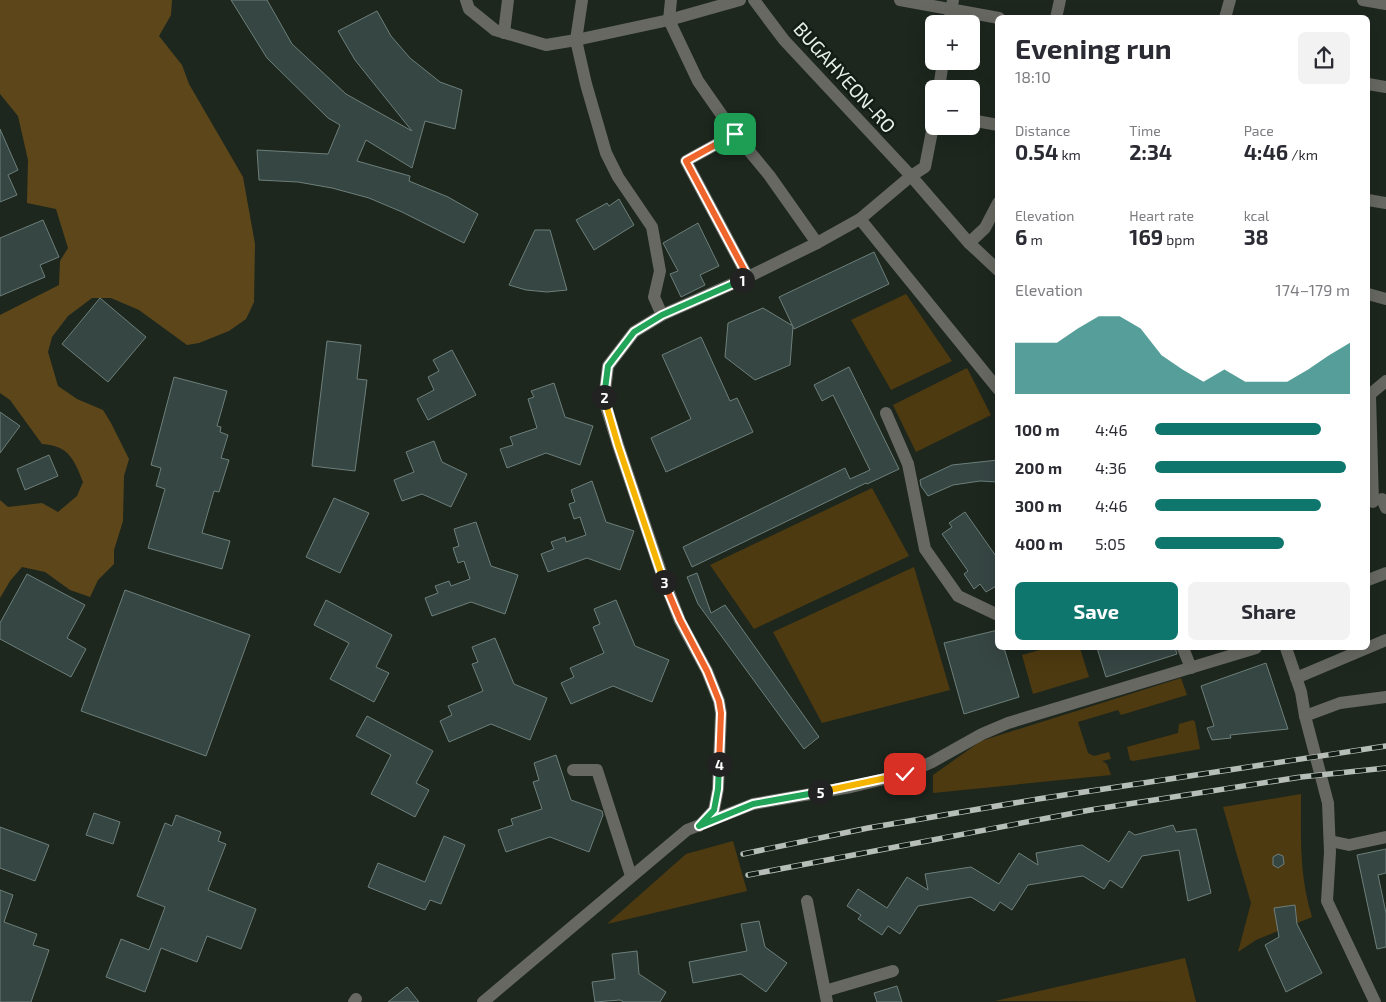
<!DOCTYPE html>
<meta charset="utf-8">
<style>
:root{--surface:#fff;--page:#f2f2f3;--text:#2b2b33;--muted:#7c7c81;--accent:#0f766e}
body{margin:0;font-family:"Exo 2",sans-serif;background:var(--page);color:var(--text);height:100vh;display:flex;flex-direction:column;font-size:19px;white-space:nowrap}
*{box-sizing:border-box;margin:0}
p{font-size:16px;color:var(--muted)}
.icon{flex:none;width:28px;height:28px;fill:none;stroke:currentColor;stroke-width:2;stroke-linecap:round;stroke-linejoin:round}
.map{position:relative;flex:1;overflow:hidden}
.drawer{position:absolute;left:995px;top:15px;width:375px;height:635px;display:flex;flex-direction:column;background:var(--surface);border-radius:8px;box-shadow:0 5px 20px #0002}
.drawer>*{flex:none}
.buttons{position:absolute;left:925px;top:15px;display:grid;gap:10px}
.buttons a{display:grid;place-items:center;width:55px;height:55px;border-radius:8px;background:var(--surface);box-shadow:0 5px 20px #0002;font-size:25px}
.pin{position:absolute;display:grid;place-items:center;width:42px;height:42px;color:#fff;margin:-21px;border-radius:10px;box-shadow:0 2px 8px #0006}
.km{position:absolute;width:25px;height:25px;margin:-12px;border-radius:50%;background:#222;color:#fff;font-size:14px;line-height:25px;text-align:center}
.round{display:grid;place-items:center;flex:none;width:52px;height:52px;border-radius:8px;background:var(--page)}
.overview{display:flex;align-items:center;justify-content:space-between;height:85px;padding:0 20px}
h1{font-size:28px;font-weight:700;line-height:38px}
.metrics{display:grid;grid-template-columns:repeat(3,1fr);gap:8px;height:85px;padding:5px 20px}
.metrics div{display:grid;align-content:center}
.metrics b{font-size:21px;font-weight:700}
.metrics small{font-size:14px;font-weight:400}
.metrics p{font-size:14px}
.chart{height:140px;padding:10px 20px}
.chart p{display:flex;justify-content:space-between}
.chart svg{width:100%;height:90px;margin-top:5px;fill:var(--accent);opacity:.7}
.action{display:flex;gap:10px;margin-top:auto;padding:10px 20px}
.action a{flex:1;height:58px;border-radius:8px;background:var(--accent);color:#fff;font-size:20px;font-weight:700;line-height:58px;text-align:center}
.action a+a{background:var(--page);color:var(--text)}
ul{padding:0 20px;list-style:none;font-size:16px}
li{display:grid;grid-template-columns:80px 60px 1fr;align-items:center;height:38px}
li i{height:12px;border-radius:6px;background:var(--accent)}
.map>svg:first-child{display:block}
.green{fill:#4e3a10}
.forest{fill:#5d471a}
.building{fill:#364643;stroke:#6d7f7b}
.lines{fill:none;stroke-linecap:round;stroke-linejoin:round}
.minor{stroke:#666861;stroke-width:12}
.rail-casing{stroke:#b6beb7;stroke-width:5.5}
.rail{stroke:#131d15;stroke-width:4;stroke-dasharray:11;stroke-linecap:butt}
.split-1-casing{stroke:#fff;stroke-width:10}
.split-2-casing{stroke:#fff;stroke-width:10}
.split-3-casing{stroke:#fff;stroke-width:10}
.split-4-casing{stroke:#fff;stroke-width:10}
.split-5-casing{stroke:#fff;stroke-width:10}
.split-6-casing{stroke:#fff;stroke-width:10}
.split-1{stroke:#f0652b;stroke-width:6}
.split-2{stroke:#22a559;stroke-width:6}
.split-3{stroke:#f5b400;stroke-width:6}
.split-4{stroke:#f0652b;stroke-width:6}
.split-5{stroke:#22a559;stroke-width:6}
.split-6{stroke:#f5b400;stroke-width:6}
.labels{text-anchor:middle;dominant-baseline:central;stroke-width:5;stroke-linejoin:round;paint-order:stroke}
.street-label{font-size:19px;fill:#e8efe9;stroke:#131d15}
</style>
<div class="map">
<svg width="1386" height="1002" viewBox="0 0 1386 1002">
<rect width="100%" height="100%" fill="#1d271e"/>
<g class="green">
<polygon points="906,294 952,361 891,390 851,320"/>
<polygon points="967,368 991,415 916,452 893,405"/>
<polygon points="872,488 909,556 754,629 710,565"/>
<polygon points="914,567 950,690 822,723 773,632"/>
<polygon points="1047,648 1080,648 1089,677 1033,694 1022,655"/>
<polygon points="1181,678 1187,695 1121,715 1118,710 1078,722 1088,753 1094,756 1109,752 1111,759 1102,761 1107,764 1111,775 933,793 933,775 981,741"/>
<polygon points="1193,720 1195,722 1200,749 1133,761 1130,760 1127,747 1178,733 1179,724"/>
<path d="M1301,794C1301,838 1299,875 1312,917L1256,940L1238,952L1251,903L1223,807Z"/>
<polygon points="733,841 747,891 607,924 686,854"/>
<polygon points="1185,958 1196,1002 995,1001"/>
</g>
<path class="forest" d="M0,0H172L171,15L159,36L182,65L189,84L243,177L255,244L254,302L246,319L229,331L199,343L187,345L139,310L111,298H92L68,316L52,337L48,352L58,386L77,399L103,410L111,423L129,459L124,476L123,521L114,550V564L98,580L90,597L70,590L45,572L22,567L10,581L0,598V500L8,507L42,503L58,512L77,496L83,482C74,459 69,446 42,444L10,400L0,393V315L59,285L60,261L68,248L56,209L27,203L28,160L18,116L0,94Z"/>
<g class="building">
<polygon points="231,0 267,0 292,44 346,94 412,131 355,60 338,31 377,11 391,36 410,58 440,82 462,90 455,129 425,121 412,168 366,140 357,161 410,176 409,181 448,197 478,214 464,243 402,212 369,198 332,188 298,182 259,180 257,150 328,154 340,125 328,118 267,58"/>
<polygon points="0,129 18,170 8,175 17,195 0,202"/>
<polygon points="619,199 634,225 594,250 576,220 607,203 609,206"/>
<polygon points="43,220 59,257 40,265 45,277 0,296 0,238"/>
<polygon points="698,223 719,266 700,275 705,285 681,297 670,274 678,271 663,243"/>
<polygon points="535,230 550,230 567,290 547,292 526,290 509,285"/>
<polygon points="874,252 889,284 794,329 779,297"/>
<polygon points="100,298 146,337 108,382 62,344"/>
<polygon points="763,308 793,326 790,365 755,380 725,357 728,323"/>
<polygon points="701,337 730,401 737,398 753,432 666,472 651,438 691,419 662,355"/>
<polygon points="327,341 361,345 357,379 367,380 355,471 312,466"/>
<polygon points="452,350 476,395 428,420 417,399 434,390 428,377 439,371 433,360"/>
<polygon points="849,367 899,469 867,484 866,483 692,567 683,547 845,468 850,479 870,470 833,395 822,401 814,385"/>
<polygon points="174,377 227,391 217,426 221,427 220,432 228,435 221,458 229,460 219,492 214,491 202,533 230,541 222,569 148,548 165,489 156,486 161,468 151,465"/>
<polygon points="554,383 565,417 593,426 580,465 546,453 507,468 500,449 513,445 510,437 537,428 528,399 534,397 531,391"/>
<polygon points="0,412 20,426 0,453"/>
<polygon points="434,441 442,462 467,474 451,507 422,494 402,501 394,480 414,472 406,452"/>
<polygon points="49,455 58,476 25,490 17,469"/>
<polygon points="998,460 998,482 980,481 953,485 928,496 921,486 920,480 952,465"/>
<polygon points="592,481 606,522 634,531 620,570 587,558 548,572 541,554 554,549 551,542 565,537 566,542 586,535 580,517 574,519 569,504 575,502 571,490"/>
<polygon points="334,498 369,513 340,573 306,557"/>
<polygon points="965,512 998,559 998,585 986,592 980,584 974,589 964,574 968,571 942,534 952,527 949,523"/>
<polygon points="476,522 491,566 518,575 505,614 471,602 432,616 425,598 438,593 435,586 449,581 451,586 470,579 464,561 458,563 453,548 459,546 454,529"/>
<polygon points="697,573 711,613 725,605 819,737 804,749 698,604 687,577"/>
<polygon points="27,574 85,605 67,638 86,649 71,677 0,639 0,623"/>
<polygon points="125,590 250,635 206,756 81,711"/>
<polygon points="326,600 392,635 376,667 389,673 374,702 330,679 349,643 314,625"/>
<polygon points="616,600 635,646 669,660 652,702 613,686 571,704 561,683 574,677 570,668 604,653 593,627 600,624 594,609"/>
<polygon points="998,630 998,648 1004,648 1019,697 964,714 944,643"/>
<polygon points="495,638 514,684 547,698 530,740 491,724 449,742 440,721 452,715 448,706 483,691 472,664 478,662 472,647"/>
<polygon points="1097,648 1175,648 1177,654 1106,677"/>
<polygon points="1266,663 1288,729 1230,735 1231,738 1212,740 1207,728 1214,726 1201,686"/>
<polygon points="367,716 433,751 416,783 429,790 415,817 371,794 391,755 356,736"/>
<polygon points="556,755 571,800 602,811 603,815 589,852 550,837 506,852 498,830 513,825 511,819 542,809 533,782 539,780 534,763"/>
<polygon points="94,813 120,822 113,844 86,835"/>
<polygon points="176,815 221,832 218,841 226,844 208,890 256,909 241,949 207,936 197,962 161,948 145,992 106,977 121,939 149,950 165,907 137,896 165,823 172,826"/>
<polygon points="1173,825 1176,832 1196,829 1211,893 1188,901 1179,850 1142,856 1122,888 1110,880 1104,889 1083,876 1028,885 1012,910 1000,902 994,911 971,897 918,906 900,934 888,926 882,935 858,919 861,915 847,906 858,889 887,908 907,877 928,890 925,874 971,867 999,884 1019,853 1038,865 1036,853 1082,845 1109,862 1129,831 1135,835"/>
<polygon points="0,827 49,845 35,881 0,868"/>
<polygon points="444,836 465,845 441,904 430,900 425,910 368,887 378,863 425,882"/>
<polygon points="1386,849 1386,873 1378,875 1386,913 1386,947 1377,949 1357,855"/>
<polygon points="1278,854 1283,856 1284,864 1278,868 1273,865 1273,857"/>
<polygon points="0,890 13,895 4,922 37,934 33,945 49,950 31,1002 0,1002"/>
<polygon points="1295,905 1297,924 1322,973 1286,992 1265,945 1279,937 1274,908"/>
<polygon points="759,921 765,947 787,963 766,992 741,974 693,983 689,962 747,951 741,924"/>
<polygon points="637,951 639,974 666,992 660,1002 624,1002 620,1000 595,1002 592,982 615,979 612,954"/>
<polygon points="897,986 902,1002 877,1002 874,993"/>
<polygon points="407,987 419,1002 388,1002"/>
</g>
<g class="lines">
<g class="minor">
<polyline points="466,0 469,9 495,30 546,45 576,40 669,20 740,0"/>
<polyline points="582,0 576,40 586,84 606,153 618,177 652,227 660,271 654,297 662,315"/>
<polyline points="754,0 784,40 911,176 969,243 998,270"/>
<polyline points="900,0 999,18"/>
<polyline points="1363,0 1386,4"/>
<polyline points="1056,18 1060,0"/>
<polyline points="1225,18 1230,0"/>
<polyline points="669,20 698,81 735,134 769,175 817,243"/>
<polyline points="669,20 671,0"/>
<polyline points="949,24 953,0"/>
<polyline points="504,33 508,0"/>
<polyline points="1368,84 1386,87"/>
<polyline points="939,89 943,61"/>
<polyline points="971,120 998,125"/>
<polyline points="735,134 686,161 748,277"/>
<polyline points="1368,200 1386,203"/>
<polyline points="860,219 998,389"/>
<polyline points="969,243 985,228 998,203"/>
<polyline points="1368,294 1386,299"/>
<polyline points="1368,396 1386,381"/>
<polyline points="1370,396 1373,502"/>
<polyline points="886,413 908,464 925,549 958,596 998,615"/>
<polyline points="1382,499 1386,508"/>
<polyline points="1368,580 1386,573"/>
<polyline points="1183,648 1191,668"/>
<polyline points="1286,648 1301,692 1305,716 1328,803 1330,852 1327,901 1375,1002"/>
<polyline points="1296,678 1386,640"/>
<polyline points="1305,716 1340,703 1386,697"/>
<polyline points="573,770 597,770 631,876"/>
<polyline points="699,826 714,810 718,789 721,713 719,701 707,671 680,621 661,572 618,445 604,400 608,366 634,332 662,315 748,277 817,243 860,219 911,176 925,167 934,121"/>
<polyline points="1330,841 1349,845 1386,837"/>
<polyline points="807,901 827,1002"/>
<polyline points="825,991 893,971"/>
<polyline points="354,1002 356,999"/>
<polyline points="483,1002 687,830 753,804 851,787 905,774 932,762 982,734 1008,723 1256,648"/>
</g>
<defs>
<g id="rail">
<polyline points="743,854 868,828 1038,799 1386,746"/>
<polyline points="748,875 1090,810 1301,777 1386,768"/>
</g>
</defs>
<use href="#rail" class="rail-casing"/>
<use href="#rail" class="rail"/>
</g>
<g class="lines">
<defs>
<polyline id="split-1" points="735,134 686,161 748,277 742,280"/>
<polyline id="split-2" points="604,397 608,366 634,332 662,315 742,280"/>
<polyline id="split-3" points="604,397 618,445 664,582"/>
<polyline id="split-4" points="664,582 680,620 707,671 719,701 721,713 719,764"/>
<polyline id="split-5" points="719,764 718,789 714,810 699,826 753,804 820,792"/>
<polyline id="split-6" points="820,792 905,774"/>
</defs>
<use href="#split-1" class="split-1-casing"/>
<use href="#split-2" class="split-2-casing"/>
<use href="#split-3" class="split-3-casing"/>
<use href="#split-4" class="split-4-casing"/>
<use href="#split-5" class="split-5-casing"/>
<use href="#split-6" class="split-6-casing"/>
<use href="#split-1" class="split-1"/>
<use href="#split-2" class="split-2"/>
<use href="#split-3" class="split-3"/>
<use href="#split-4" class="split-4"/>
<use href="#split-5" class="split-5"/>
<use href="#split-6" class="split-6"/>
</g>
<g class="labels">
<g class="street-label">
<text transform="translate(845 77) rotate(48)">BUGAHYEON-RO</text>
</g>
</g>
</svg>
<div class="buttons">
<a>+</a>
<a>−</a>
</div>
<div class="pin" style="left:735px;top:134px;background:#1e9e55"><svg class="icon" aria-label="arrive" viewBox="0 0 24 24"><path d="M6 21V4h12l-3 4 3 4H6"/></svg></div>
<div class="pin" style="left:905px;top:774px;background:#d93025"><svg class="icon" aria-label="check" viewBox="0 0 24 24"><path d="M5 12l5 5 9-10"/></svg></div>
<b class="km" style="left:742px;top:280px">1</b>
<b class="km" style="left:604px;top:397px">2</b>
<b class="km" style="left:664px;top:582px">3</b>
<b class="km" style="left:719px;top:764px">4</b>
<b class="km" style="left:820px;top:792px">5</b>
<section class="drawer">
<div class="overview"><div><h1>Evening run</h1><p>18:10</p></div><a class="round"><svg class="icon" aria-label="share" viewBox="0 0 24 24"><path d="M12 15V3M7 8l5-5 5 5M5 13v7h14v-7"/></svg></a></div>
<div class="metrics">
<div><p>Distance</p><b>0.54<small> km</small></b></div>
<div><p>Time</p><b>2:34</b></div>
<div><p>Pace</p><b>4:46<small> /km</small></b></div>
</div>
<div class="metrics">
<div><p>Elevation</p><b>6<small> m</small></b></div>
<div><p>Heart rate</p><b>169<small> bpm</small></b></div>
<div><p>kcal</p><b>38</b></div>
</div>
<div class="chart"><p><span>Elevation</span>174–179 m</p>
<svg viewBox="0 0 160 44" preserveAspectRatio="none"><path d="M0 44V19L10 19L20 19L30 12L40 6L50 6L60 12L70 25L80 32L90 38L100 32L110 38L120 38L130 38L140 32L150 25L160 19V44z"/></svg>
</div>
<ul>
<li><b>100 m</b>4:46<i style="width:85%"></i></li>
<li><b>200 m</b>4:36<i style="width:98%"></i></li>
<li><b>300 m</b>4:46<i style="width:85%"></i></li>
<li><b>400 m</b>5:05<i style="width:66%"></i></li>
</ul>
<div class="action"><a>Save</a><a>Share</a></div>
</section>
</div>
